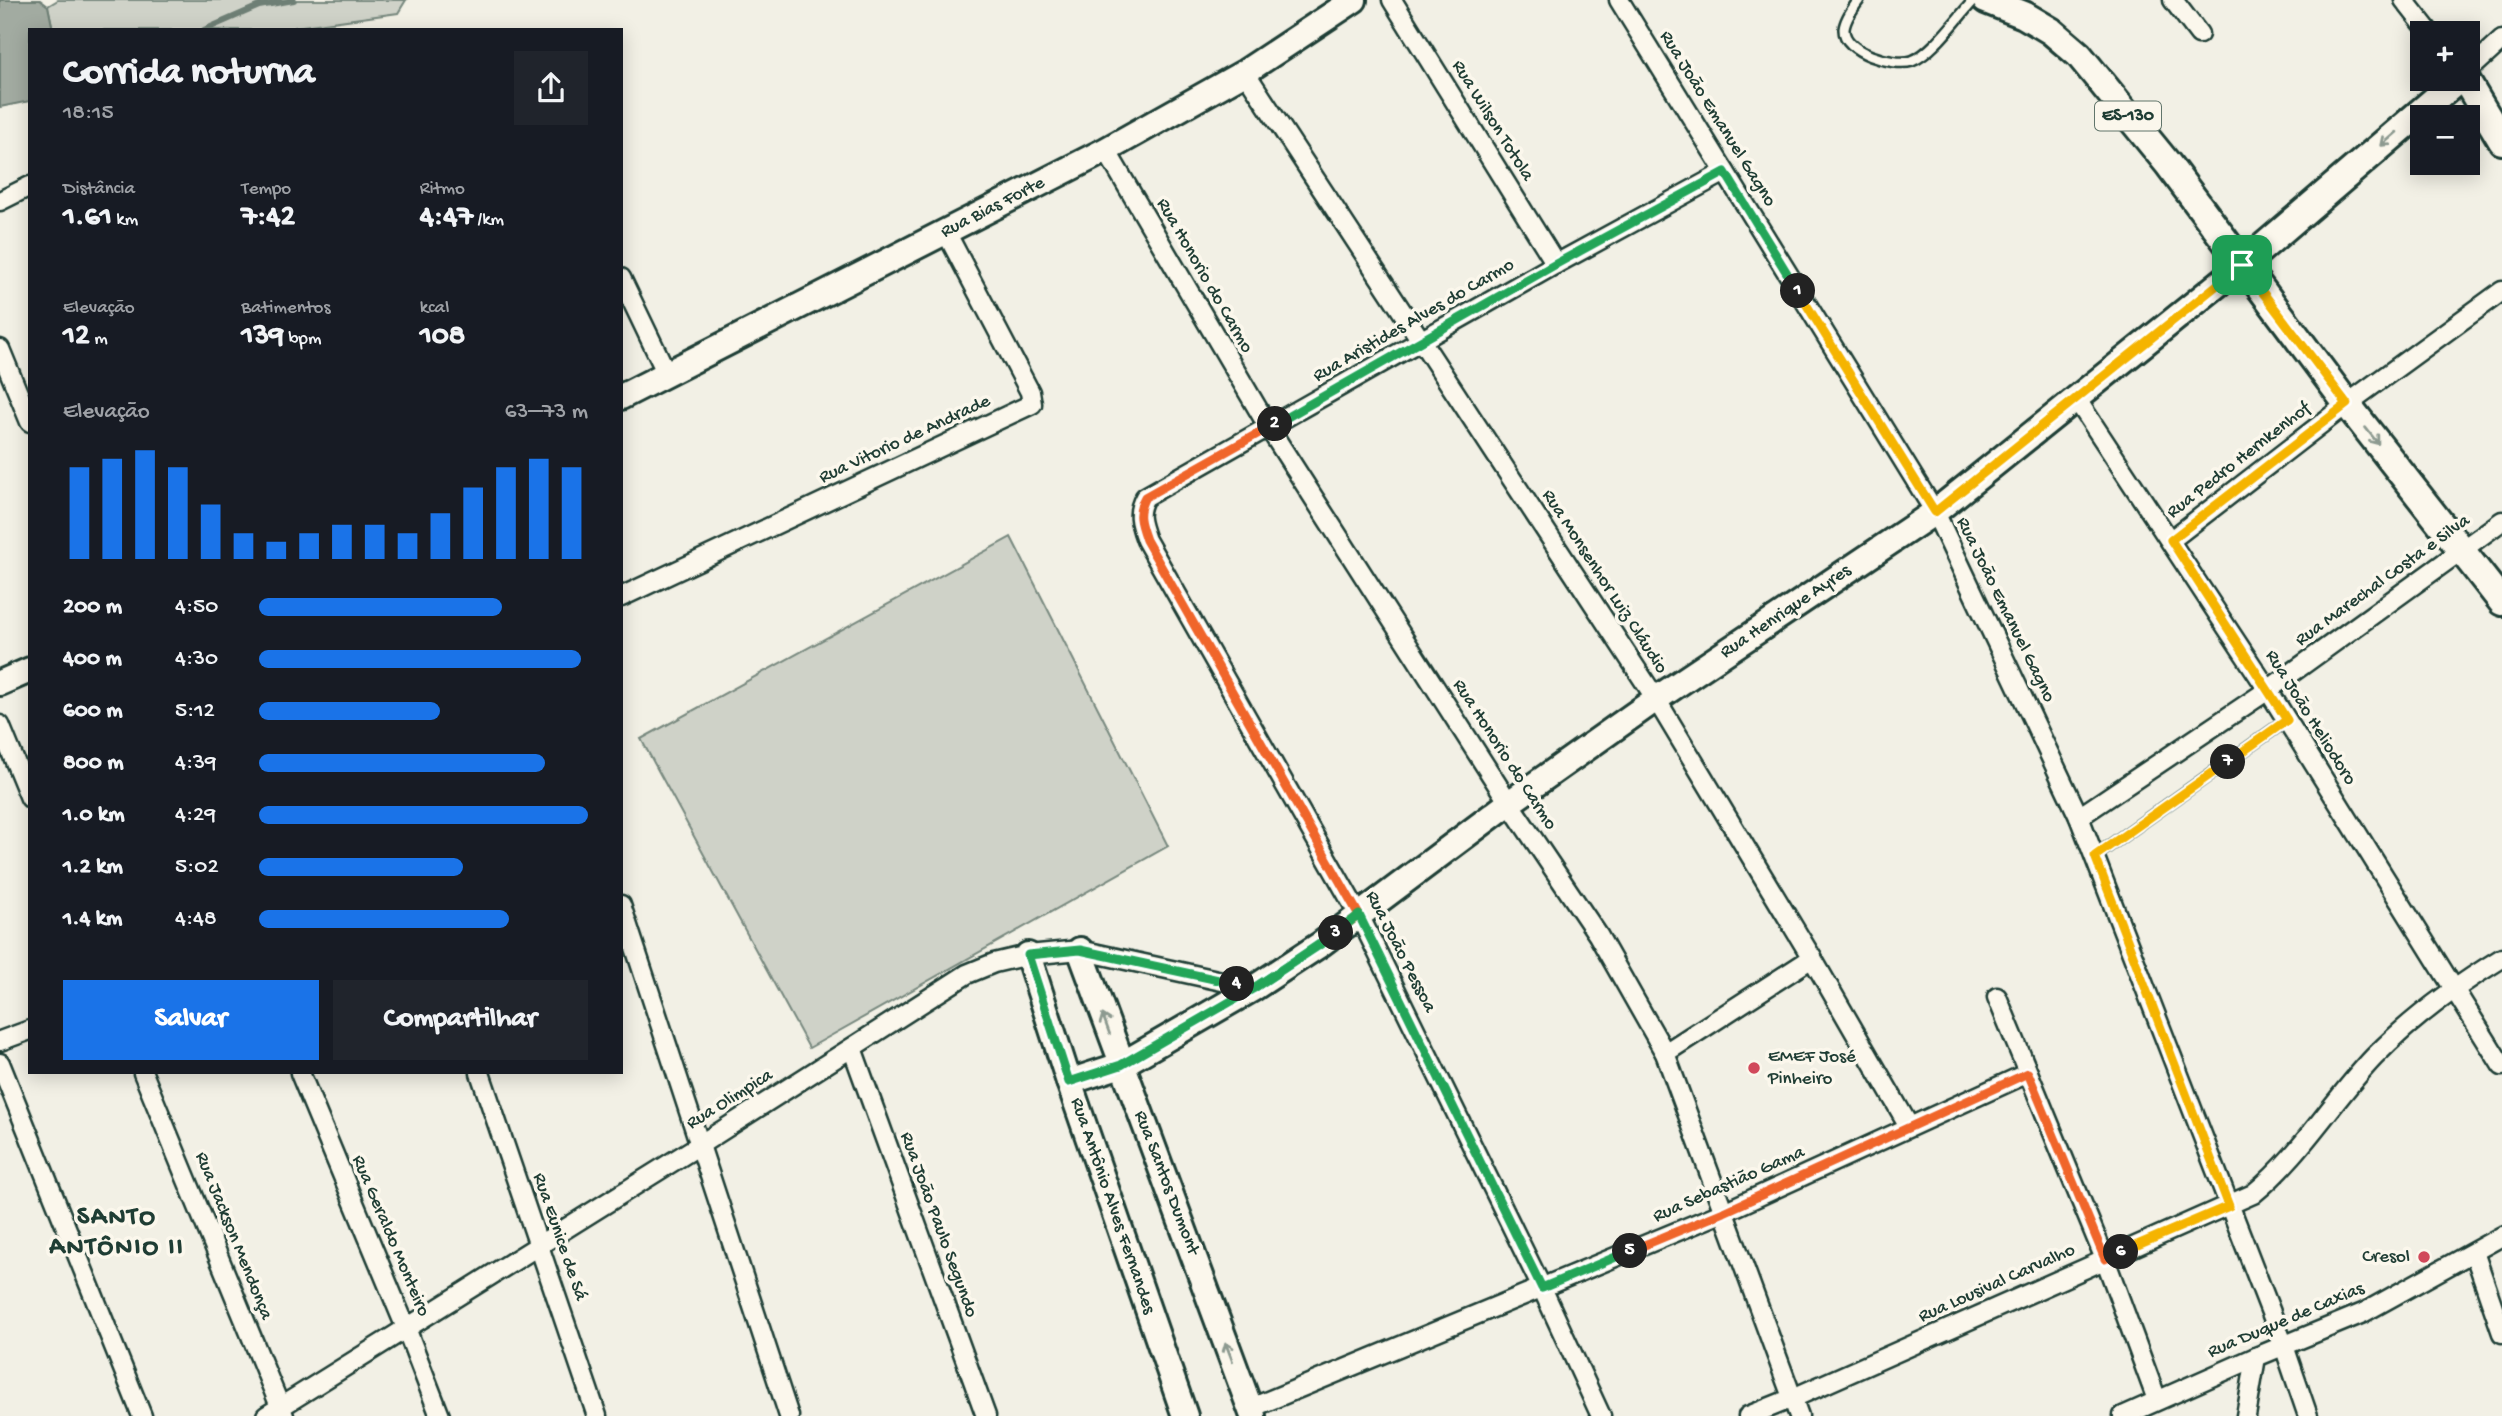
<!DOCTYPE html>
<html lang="pt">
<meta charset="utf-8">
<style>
:root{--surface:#171b24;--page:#20242c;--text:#f1f3f6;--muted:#9ea1a6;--accent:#1a73e8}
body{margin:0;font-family:"Gochi Hand",sans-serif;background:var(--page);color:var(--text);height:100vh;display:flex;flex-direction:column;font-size:26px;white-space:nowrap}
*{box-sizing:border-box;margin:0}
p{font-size:23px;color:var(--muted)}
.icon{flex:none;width:38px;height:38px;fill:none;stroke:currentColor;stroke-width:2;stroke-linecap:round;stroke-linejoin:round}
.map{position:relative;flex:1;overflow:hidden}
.details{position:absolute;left:28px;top:28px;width:595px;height:1046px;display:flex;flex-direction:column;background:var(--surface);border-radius:0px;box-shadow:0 4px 18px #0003}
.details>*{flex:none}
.tools{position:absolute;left:2410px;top:21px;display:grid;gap:14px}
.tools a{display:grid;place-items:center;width:70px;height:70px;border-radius:0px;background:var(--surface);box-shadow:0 4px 18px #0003;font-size:35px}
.pin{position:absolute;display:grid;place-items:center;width:60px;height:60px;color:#fff;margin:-30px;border-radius:14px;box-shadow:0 4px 10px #0006}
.km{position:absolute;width:35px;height:35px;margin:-18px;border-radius:50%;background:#222;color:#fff;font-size:19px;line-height:35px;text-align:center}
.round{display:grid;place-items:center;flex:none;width:74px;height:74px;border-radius:0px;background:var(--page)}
.head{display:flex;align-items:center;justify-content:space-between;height:119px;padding:0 35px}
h1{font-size:38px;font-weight:700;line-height:52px}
.stats{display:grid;grid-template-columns:repeat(3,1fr);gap:10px;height:119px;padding:7px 35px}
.stats div{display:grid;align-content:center}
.stats b{font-size:30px;font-weight:700}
.stats small{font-size:19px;font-weight:400}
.stats p{font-size:19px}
.chart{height:196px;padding:14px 35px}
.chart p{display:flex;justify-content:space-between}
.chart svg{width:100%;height:126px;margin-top:7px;stroke:var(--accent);stroke-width:6}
.button{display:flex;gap:14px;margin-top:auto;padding:14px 35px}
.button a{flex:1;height:80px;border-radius:0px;background:var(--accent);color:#fff;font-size:28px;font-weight:700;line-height:80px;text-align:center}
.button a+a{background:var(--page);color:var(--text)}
ul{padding:0 35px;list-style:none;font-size:23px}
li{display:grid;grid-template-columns:112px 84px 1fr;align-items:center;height:52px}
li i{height:18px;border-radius:9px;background:var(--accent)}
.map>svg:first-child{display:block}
.green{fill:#cfd2c8;stroke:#77887e;stroke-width:2}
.water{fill:#a2aba1;stroke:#6e7f75;stroke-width:2}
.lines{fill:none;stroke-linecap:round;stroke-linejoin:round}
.stream{stroke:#6e7f75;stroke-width:6}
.lane-casing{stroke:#1f3d34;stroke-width:14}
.street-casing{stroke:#1f3d34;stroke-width:23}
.secondary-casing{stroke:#1f3d34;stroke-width:30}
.primary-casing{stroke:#1f3d34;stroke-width:32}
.lane{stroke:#fbf7ec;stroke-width:9}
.street{stroke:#fbf7ec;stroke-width:18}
.secondary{stroke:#fbf7ec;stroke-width:24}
.primary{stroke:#fbf7ec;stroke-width:26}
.oneway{stroke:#8d9a90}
.split-1-casing{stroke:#fff;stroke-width:14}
.split-2-casing{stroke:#fff;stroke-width:14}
.split-3-casing{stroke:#fff;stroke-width:14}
.split-4-casing{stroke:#fff;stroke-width:14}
.split-5-casing{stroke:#fff;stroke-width:14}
.split-6-casing{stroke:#fff;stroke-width:14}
.split-7-casing{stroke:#fff;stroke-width:14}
.split-8-casing{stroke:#fff;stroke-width:14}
.split-1{stroke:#f5b400;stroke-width:9}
.split-2{stroke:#22a559;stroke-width:9}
.split-3{stroke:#f0652b;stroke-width:9}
.split-4{stroke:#22a559;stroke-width:9}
.split-5{stroke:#22a559;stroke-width:9}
.split-6{stroke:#f0652b;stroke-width:9}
.split-7{stroke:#f5b400;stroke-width:9}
.split-8{stroke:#f5b400;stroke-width:9}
.poi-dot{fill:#d1495b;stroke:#fbf7ec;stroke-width:2.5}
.labels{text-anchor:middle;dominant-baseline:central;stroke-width:7;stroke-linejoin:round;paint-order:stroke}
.shield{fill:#fbf7ec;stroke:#61756b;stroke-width:2}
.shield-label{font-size:18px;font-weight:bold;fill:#1f3d34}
.street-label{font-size:19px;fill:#1f3d34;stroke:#fbf7ec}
.poi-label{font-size:19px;fill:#1f3d34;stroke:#fbf7ec;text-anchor:start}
.district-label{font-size:26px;font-weight:bold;letter-spacing:2px;fill:#1f3d34;stroke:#fbf7ec}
</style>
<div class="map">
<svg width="2502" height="1416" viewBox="0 0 2502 1416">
<rect width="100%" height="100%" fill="#f2f0e5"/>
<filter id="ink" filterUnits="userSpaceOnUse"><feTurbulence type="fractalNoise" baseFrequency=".0143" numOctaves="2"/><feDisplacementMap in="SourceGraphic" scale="14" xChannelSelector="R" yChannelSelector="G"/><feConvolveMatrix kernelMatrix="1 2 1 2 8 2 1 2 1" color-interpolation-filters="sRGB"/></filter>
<g filter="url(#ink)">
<g class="green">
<polygon points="58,0 406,0 398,13 295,27 292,30 53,30 48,6"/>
<polygon points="1011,537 1168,846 809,1048 641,739"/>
</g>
<polygon class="water" points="0,0 40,0 48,6 53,30 30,30 30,101 0,107"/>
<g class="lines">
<polyline class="stream" points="204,30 259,6 294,0"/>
<defs>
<g id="lane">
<path d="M1859,0C1853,8 1845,19 1844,29C1843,52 1894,67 1912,61C1933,53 1958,17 1974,0"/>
<polyline points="2095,856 2287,720"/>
</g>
<g id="street">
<polyline points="1392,0 1556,264"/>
<polyline points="1619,0 1935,512 2079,817 2284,1346 2308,1416"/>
<polyline points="2173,0 2199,34"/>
<polyline points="2404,0 2430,33"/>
<polyline points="2468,71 2502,40"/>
<polyline points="1245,72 1656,699 1812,958 1909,1126"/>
<polyline points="1106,150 1269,428 1509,803 1598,935 1665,1053 1799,1416"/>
<polyline points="0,201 30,186"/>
<polyline points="621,278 667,374"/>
<polyline points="0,349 30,422"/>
<polyline points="2075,397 2268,690 2502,1066"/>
<polyline points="2171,540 2347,404 2502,291"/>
<polyline points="621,597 1032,404 1030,392 946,232"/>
<polyline points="0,725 30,798"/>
<polyline points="2079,817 2268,690 2502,521"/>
<polyline points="621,905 789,1416"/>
<polyline points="1997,997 2105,1259 2157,1400"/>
<polyline points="0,1041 30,1030"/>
<polyline points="852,1048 986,1416"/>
<polyline points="1665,1053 1812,958"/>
<polyline points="0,1063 142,1416"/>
<polyline points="143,1073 284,1416"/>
<polyline points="300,1073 406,1328 440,1416"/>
<polyline points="480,1073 597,1416"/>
<polyline points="2474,1252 2502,1333"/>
<polyline points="1251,1408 1724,1212 2028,1073"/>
<polyline points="266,1416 701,1144 967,974 994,963 1028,955 1080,950 1254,988"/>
<path d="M1601,1416L1542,1288L1359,915L1146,540C1140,523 1136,513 1145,497L1556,264L1725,172"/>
<path d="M1748,1416L1793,1398L2253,1194C2301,1155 2332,1101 2374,1057C2412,1018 2456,986 2502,958"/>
<polyline points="2123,1416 2256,1357 2363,1313 2502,1236"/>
<polyline points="2246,1416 2256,1357"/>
</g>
<g id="secondary">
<polyline points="621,397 1106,150 1245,72 1354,0"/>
<polyline points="0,683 30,670"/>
<polyline points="1080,950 1253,1416"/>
<polyline points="1028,955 1069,1082 1185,1416"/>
<polyline points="1069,1082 1121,1065 1254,988 1321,944 1509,803 1656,699 1935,512 2242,265"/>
</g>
<g id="primary">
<polyline points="1986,0 2024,15 2051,31 2079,55 2168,164 2347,404 2502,602"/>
<polyline points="2465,79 2502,141"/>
<polyline points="2242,265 2459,79"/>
</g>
</defs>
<use href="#lane" class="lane-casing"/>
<use href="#street" class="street-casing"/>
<use href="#secondary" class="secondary-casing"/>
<use href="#primary" class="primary-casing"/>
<use href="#lane" class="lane"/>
<use href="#street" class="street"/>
<use href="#secondary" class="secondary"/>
<use href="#primary" class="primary"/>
</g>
<defs><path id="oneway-shaft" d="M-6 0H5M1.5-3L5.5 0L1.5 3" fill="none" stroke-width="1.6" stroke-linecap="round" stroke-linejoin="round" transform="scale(1.75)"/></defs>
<g class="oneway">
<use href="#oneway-shaft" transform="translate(2389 139) rotate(139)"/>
<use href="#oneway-shaft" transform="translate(2372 436) rotate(52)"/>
<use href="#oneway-shaft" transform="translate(1106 1024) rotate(-110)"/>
<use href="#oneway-shaft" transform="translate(1229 1352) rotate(-111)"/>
</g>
</g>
<g class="lines" filter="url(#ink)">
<defs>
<polyline id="split-1" points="1798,291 1935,512 2242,265"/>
<polyline id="split-2" points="1275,424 1556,264 1725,172 1798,291"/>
<path id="split-3" d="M1275,424L1145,497C1136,513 1140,523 1146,540L1359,915L1336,933"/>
<polyline id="split-4" points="1237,984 1080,950 1028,955 1069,1082 1121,1065 1254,988 1336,933"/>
<polyline id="split-5" points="1237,984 1254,988 1321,944 1359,915 1542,1288 1630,1251"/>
<polyline id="split-6" points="1630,1251 1724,1212 2028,1073 2105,1259 2121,1252"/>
<polyline id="split-7" points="2121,1252 2229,1206 2095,856 2228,762"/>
<polyline id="split-8" points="2228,762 2287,720 2171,540 2347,404 2242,265"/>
</defs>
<use href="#split-1" class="split-1-casing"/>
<use href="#split-2" class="split-2-casing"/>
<use href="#split-3" class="split-3-casing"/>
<use href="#split-4" class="split-4-casing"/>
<use href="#split-5" class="split-5-casing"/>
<use href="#split-6" class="split-6-casing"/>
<use href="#split-7" class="split-7-casing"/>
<use href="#split-8" class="split-8-casing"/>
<use href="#split-1" class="split-1"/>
<use href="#split-2" class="split-2"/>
<use href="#split-3" class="split-3"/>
<use href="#split-4" class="split-4"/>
<use href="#split-5" class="split-5"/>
<use href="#split-6" class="split-6"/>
<use href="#split-7" class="split-7"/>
<use href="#split-8" class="split-8"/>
</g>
<g class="poi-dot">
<circle cx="1754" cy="1068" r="7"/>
<circle cx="2424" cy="1257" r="7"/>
</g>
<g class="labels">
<rect class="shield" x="2095" y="101.5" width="66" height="29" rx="5"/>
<g class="shield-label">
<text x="2128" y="116">ES-130</text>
</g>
<g class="street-label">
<text transform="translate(1717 119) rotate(58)">Rua João Emanuel Gagno</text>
<text transform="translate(1492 121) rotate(58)">Rua Wilson Totola</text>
<text transform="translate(993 208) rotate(-27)">Rua Bias Forte</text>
<text transform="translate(1204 276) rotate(60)">Rua Honorio do Carmo</text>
<text transform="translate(1414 321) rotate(-30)">Rua Aristides Alves do Carmo</text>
<text transform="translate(905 440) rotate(-25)">Rua Vitorio de Andrade</text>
<text transform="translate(2239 461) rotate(-38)">Rua Pedro Hernkenhof</text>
<text transform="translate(2383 581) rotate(-36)">Rua Marechal Costa e Silva</text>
<text transform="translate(1604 582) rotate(57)">Rua Monsenhor Luiz Cláudio</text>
<text transform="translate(2005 610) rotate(64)">Rua João Emanuel Gagno</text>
<text transform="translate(1786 612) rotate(-34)">Rua Henrique Ayres</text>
<text transform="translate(2310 718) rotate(58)">Rua João Heliodoro</text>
<text transform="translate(1504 755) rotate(57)">Rua Honorio do Carmo</text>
<text transform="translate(1400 952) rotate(63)">Rua João Pessoa</text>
<text transform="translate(730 1100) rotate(-32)">Rua Olimpica</text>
<text transform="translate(1166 1183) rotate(69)">Rua Santos Dumont</text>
<text transform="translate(1729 1185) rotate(-24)">Rua Sebastião Gama</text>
<text transform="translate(1112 1206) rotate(71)">Rua Antônio Alves Fernandes</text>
<text transform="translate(938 1225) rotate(70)">Rua João Paulo Segundo</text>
<text transform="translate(233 1236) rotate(68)">Rua Jackson Mendonça</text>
<text transform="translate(390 1236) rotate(67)">Rua Geraldo Monteiro</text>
<text transform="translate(559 1237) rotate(71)">Rua Eunice de Sá</text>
<text transform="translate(1997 1284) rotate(-24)">Rua Lousival Carvalho</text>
<text transform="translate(2286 1321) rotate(-23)">Rua Duque de Caxias</text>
</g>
<g class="poi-label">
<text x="1768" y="1057">EMEF José<tspan x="1768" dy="22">Pinheiro</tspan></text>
<text x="2410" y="1257" text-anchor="end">Cresol</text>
</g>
<g class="district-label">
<text x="117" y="1218">SANTO<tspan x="117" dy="30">ANTÔNIO II</tspan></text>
</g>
</g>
</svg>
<div class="tools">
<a>+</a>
<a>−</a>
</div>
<div class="pin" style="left:2242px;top:265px;background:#1e9e55"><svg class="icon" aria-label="arrive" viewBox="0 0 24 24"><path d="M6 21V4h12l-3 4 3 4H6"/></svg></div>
<b class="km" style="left:1798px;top:291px">1</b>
<b class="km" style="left:1275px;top:424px">2</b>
<b class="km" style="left:1336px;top:933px">3</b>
<b class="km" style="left:1237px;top:984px">4</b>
<b class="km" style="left:1630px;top:1251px">5</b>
<b class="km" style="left:2121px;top:1252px">6</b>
<b class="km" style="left:2228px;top:762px">7</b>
<section class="details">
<div class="head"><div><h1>Corrida noturna</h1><p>18:15</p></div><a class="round"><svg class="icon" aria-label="share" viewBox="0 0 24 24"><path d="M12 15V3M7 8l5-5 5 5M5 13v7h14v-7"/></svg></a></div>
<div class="stats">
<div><p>Distância</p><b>1.61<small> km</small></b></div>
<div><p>Tempo</p><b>7:42</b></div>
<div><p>Ritmo</p><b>4:47<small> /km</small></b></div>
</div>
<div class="stats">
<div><p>Elevação</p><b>12<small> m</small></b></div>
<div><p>Batimentos</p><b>139<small> bpm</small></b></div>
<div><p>kcal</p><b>108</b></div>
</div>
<div class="chart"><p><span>Elevação</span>63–73 m</p>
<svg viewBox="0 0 160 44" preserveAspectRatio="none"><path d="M5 44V12M15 44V9M25 44V6M35 44V12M45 44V25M55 44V35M65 44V38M75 44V35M85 44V32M95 44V32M105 44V35M115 44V28M125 44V19M135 44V12M145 44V9M155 44V12"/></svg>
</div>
<ul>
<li><b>200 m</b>4:50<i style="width:74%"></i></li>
<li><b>400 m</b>4:30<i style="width:98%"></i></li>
<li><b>600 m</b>5:12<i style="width:55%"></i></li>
<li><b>800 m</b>4:39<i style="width:87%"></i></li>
<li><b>1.0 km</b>4:29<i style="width:100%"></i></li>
<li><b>1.2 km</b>5:02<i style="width:62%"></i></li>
<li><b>1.4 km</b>4:48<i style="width:76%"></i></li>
</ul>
<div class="button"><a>Salvar</a><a>Compartilhar</a></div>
</section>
</div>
